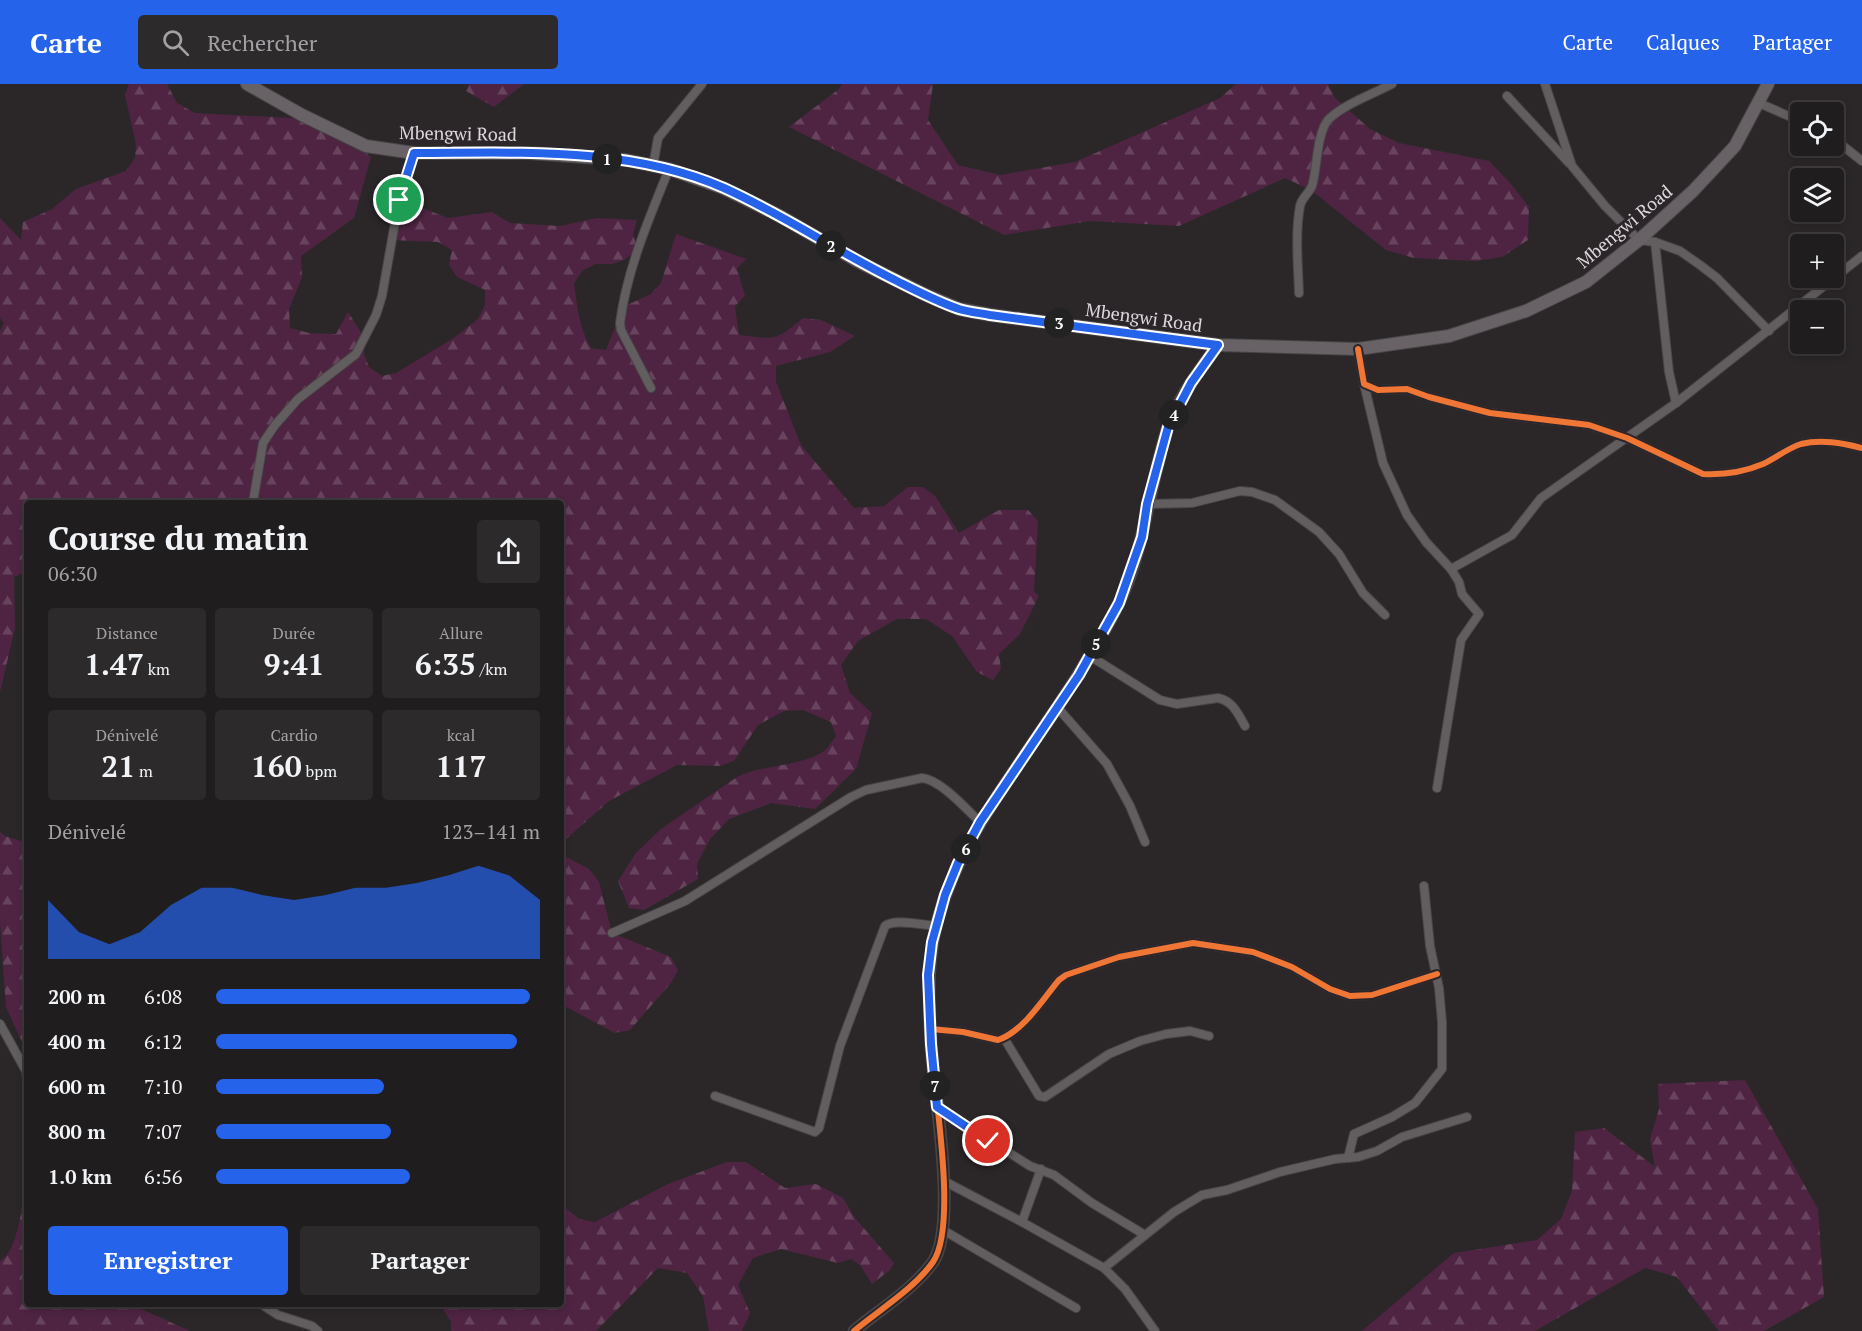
<!DOCTYPE html>
<html lang="fr">
<meta charset="utf-8">
<style>
:root{--surface:#201d1f;--page:#2d2a2c;--text:#f1f3f6;--muted:#a2a2a4;--line:#3d3b3d;--accent:#2563eb}
body{margin:0;font-family:"PT Serif",serif;background:var(--page);color:var(--text);height:100vh;display:flex;flex-direction:column;font-size:22px;white-space:nowrap}
*{box-sizing:border-box;margin:0}
p{font-size:20px;color:var(--muted)}
.icon{flex:none;width:33px;height:33px;fill:none;stroke:currentColor;stroke-width:2;stroke-linecap:round;stroke-linejoin:round}
.map{position:relative;flex:1;overflow:hidden}
.panel{position:absolute;left:24px;top:416px;width:540px;height:807px;display:flex;flex-direction:column;background:var(--surface);border-radius:6px;box-shadow:0 3px 9px #0003,0 0 0 2px var(--line)}
.panel>*{flex:none}
.buttons{position:absolute;left:1790px;top:18px;display:grid;gap:12px}
.buttons a{display:grid;place-items:center;width:54px;height:54px;border-radius:6px;background:var(--surface);box-shadow:0 3px 9px #0003,0 0 0 2px var(--line);font-size:30px}
.pin{position:absolute;display:grid;place-items:center;width:51px;height:51px;color:#fff;margin:-26px;border:3px solid #fff;border-radius:50%;box-shadow:0 2px 6px #0007}
.km{position:absolute;width:30px;height:30px;margin:-15px;border-radius:50%;background:#222;color:#fff;font-size:16px;line-height:30px;text-align:center}
.round{display:grid;place-items:center;flex:none;width:63px;height:63px;border-radius:6px;background:var(--page)}
.summary{display:flex;align-items:center;justify-content:space-between;height:102px;padding:0 24px}
h1{font-size:33px;font-weight:700;line-height:45px}
.metrics{display:grid;grid-template-columns:repeat(3,1fr);gap:9px;height:102px;padding:6px 24px}
.metrics div{display:grid;align-content:center;border-radius:6px;background:var(--page);text-align:center}
.metrics b{font-size:30px;font-weight:700}
.metrics small{font-size:16px;font-weight:400}
.metrics p{font-size:16px}
.chart{height:168px;padding:12px 24px}
.chart p{display:flex;justify-content:space-between}
.chart svg{width:100%;height:108px;margin-top:6px;fill:var(--accent);opacity:.7}
.button{display:flex;gap:12px;margin-top:auto;padding:12px 24px}
.button a{flex:1;height:69px;border-radius:6px;background:var(--accent);color:#fff;font-size:24px;font-weight:700;line-height:69px;text-align:center}
.button a+a{background:var(--page);color:var(--text)}
ul{padding:0 24px;list-style:none;font-size:20px}
li{display:grid;grid-template-columns:96px 72px 1fr;align-items:center;height:45px}
li i{height:15px;border-radius:8px;background:var(--accent)}
header{display:flex;align-items:center;gap:36px;box-sizing:border-box;height:84px;padding:0 30px;background:var(--accent);color:#fff}
header strong{font-size:28px}
nav{display:flex;gap:33px;margin-inline-start:auto;font-size:21px}
.search{width:420px;height:54px;background:var(--page);display:flex;align-items:center;gap:15px;box-sizing:border-box;padding:0 21px;border-radius:6px;color:var(--muted);font-size:22px}
.map>svg:first-child{display:block}
.forest{fill:url(#forest-firs)}
.lines{fill:none;stroke-linecap:round;stroke-linejoin:round}
.street-casing{stroke:#484546;stroke-width:10}
.secondary-casing{stroke:#484546;stroke-width:13}
.primary-casing{stroke:#484546;stroke-width:14}
.street{stroke:#625e60;stroke-width:8}
.secondary{stroke:#625e60;stroke-width:10}
.primary{stroke:#686266;stroke-width:12}
.cycleway-casing{stroke:#2c262a;stroke-width:10}
.cycleway{stroke:#f07635;stroke-width:6}
.route-casing{stroke:#fff;stroke-width:12}
.route{stroke:#2563eb;stroke-width:8}
.labels{text-anchor:middle;dominant-baseline:central;stroke-width:6;stroke-linejoin:round;paint-order:stroke}
.street-label{font-size:18px;fill:#ddd9db;stroke:#2c262a}
</style>
<header>
<strong>Carte</strong>
<div class="search"><svg class="icon" aria-label="search" viewBox="0 0 24 24"><circle cx="10" cy="10" r="6"/><path d="M15 15l6 6"/></svg>Rechercher</div>
<nav><a>Carte</a><a>Calques</a><a>Partager</a></nav>
</header>
<div class="map">
<svg width="1862" height="1247" viewBox="0 0 1862 1247">
<defs>
<pattern id="forest-firs" width="22" height="20" patternUnits="userSpaceOnUse" patternTransform="scale(1.5)"><rect width="22" height="20" fill="#4e2442"/><path d="M5 1l3.5 6h-7zM16 11l3.5 6h-7z" fill="#67435d"/></pattern>
</defs>
<rect width="100%" height="100%" fill="#2b2729"/>
<g class="forest">
<path d="M129,0H167L177,19L195,29L292,34L349,55L371,73L354,134L301,172L302,193L289,225L290,244L309,249L336,250L348,228L365,255L364,270L369,283L382,292L396,289L454,254L478,235L485,221V206L457,193L449,181L452,166L438,158L391,156L395,135L404,117L448,134L492,128L510,139L560,142L597,134L637,136L633,151L638,165L624,176L612,180H596L583,186L574,199C577,222 579,244 591,264L606,266L623,223L651,210L661,199L676,150L746,175L737,184L745,212L735,222L739,251C774,255 775,258 803,234L821,236L855,252L830,268L776,282V298L801,361L854,424L884,422L908,403H923L935,412L959,449L999,426H1028L1038,437L1034,507L1039,512L1020,550L999,570L1001,585L993,596L977,588L952,552L926,535H897L858,557L841,581L850,609L872,629L856,685L815,725L771,719L729,735L710,755L697,780L698,795L644,826L629,824L618,797L636,769L661,745L737,693C764,680 801,683 824,667C829,663 832,657 836,652L831,638L803,626L784,627L758,641L734,677L720,682L677,681L609,717L565,756L563,771L589,785L599,798L612,849L671,873L678,886L671,899L630,946L615,949L561,920V418H27V487L14,493L15,544L0,608V247L4,239L0,234V134L21,156L23,138L52,125L76,105L126,87L135,74L136,60L125,11Z"/>
<polygon points="469,0 524,0 494,23 466,7"/>
<polygon points="842,0 933,0 928,36 958,81 1000,91 1075,78 1220,14 1236,0 1328,0 1335,14 1370,45 1399,59 1489,77 1511,100 1529,123 1528,156 1502,173 1475,177 1414,174 1386,166 1311,106 1285,94 1179,142 1090,137 1004,151 789,43 839,5"/>
<polygon points="0,748 5,752 27,759 27,969 6,923 0,838"/>
<polygon points="1745,996 1818,1125 1824,1213 1764,1247 1719,1247 1677,1193 1645,1184 1535,1247 1362,1247 1454,1169 1537,1156 1561,1135 1572,1107 1575,1048 1604,1044 1655,1083 1650,1055 1659,1025 1658,1000"/>
<path d="M27,1060V1220H130L190,1247H0V1177C24,1165 25,1086 27,1060Z"/>
<polygon points="727,1078 746,1078 785,1104 816,1100 843,1114 855,1134 894,1179 890,1186 872,1200 860,1181 851,1175 838,1179 781,1165 753,1174 738,1201 750,1229 742,1247 709,1247 703,1212 687,1189 658,1184 596,1247 451,1247 451,1238 440,1220 561,1220 561,1120 579,1135 595,1138 668,1100"/>
</g>
<g class="lines">
<defs>
<g id="street">
<polyline points="1545,0 1572,82 1605,122 1639,156 1655,158 1680,167 1700,181 1717,194 1769,247"/>
<polyline points="1507,12 1569,79"/>
<polyline points="1759,19 1800,37"/>
<polyline points="1833,54 1862,77"/>
<polyline points="653,82 658,54 702,0"/>
<polyline points="1655,158 1669,288 1676,319"/>
<path d="M1299,209C1298,181 1295,149 1300,122C1302,112 1312,108 1313,98C1317,83 1317,49 1328,36C1342,21 1373,10 1392,0"/>
<path d="M1358,265L1364,300L1378,306L1407,305L1429,313L1490,329L1589,341L1627,354L1703,390C1724,391 1744,388 1763,380C1776,374 1788,364 1801,360C1821,355 1842,359 1862,364"/>
<polyline points="1364,300 1383,379 1407,431 1426,458 1451,485 1459,498 1462,510 1479,530 1461,556 1437,704"/>
<path d="M651,304L621,246L620,239C627,185 649,135 669,85"/>
<polyline points="253,418 263,359 275,341 298,315 356,270 376,231 382,212 399,116 414,69"/>
<polyline points="1147,420 1192,419 1240,407 1252,408 1275,416 1319,448 1339,470 1363,509 1385,531"/>
<polyline points="1451,485 1512,451 1541,414 1676,319 1862,172"/>
<path d="M1090,572L1160,616L1177,620L1218,614C1233,617 1238,630 1245,642"/>
<polyline points="1057,623 1107,680 1130,722 1145,758"/>
<path d="M612,849L685,817L851,713L866,706L922,694C941,696 966,725 980,738"/>
<polyline points="0,940 26,987 27,994"/>
<path d="M931,945L963,948L998,956C1024,947 1042,916 1059,896L1066,891L1119,873L1193,859L1253,868L1292,883L1330,905L1350,912L1372,911L1437,890"/>
<polyline points="1004,954 1039,1012 1045,1013 1109,970 1140,957 1166,950 1190,947 1209,952"/>
<path d="M715,1012L815,1048L819,1044L840,962L885,842C894,834 923,841 936,842"/>
<polyline points="937,1023 1030,1082 1054,1091 1092,1119 1145,1151"/>
<polyline points="27,1053 27,1063"/>
<polyline points="1348,1074 1354,1050 1392,1033 1415,1019 1442,985 1442,938 1439,904 1430,862 1424,802"/>
<polyline points="944,1097 1022,1138 1104,1184 1125,1205 1155,1247"/>
<polyline points="1022,1138 1041,1085"/>
<polyline points="943,1146 1076,1224"/>
<polyline points="1104,1184 1174,1128 1202,1111 1227,1106 1280,1088 1335,1075 1358,1073 1377,1067 1402,1053 1467,1033"/>
<polyline points="261,1220 278,1231 312,1242 318,1247"/>
</g>
<path id="secondary" d="M854,1247C879,1226 914,1205 933,1178C958,1141 934,1008 931,961C929,918 926,876 938,835C954,775 988,725 1022,675C1056,625 1091,575 1118,521C1144,469 1149,402 1167,346C1177,315 1199,287 1218,261"/>
<polyline id="primary" points="247,0 302,31 366,62 414,69 529,69 626,76 669,85 723,104 780,132 857,177 926,211 959,225 991,231 1218,261 1358,265 1449,252 1526,227 1586,198 1639,156 1693,107 1735,62 1768,0"/>
</defs>
<use href="#street" class="street-casing"/>
<use href="#secondary" class="secondary-casing"/>
<use href="#primary" class="primary-casing"/>
<use href="#street" class="street"/>
<use href="#secondary" class="secondary"/>
<use href="#primary" class="primary"/>
<defs>
<g id="cycleway">
<path d="M1358,265L1364,300L1378,306L1407,305L1429,313L1490,329L1589,341L1627,354L1703,390C1724,391 1744,388 1763,380C1776,374 1788,364 1801,360C1821,355 1842,359 1862,364"/>
<path d="M931,945L963,948L998,956C1024,947 1042,916 1059,896L1066,891L1119,873L1193,859L1253,868L1292,883L1330,905L1350,912L1372,911L1437,890"/>
<path d="M854,1247C879,1226 914,1205 933,1178C958,1141 934,1008 931,961C929,918 926,876 938,835C954,775 988,725 1022,675C1056,625 1091,575 1118,521C1144,469 1149,402 1167,346C1177,315 1199,287 1218,261"/>
</g>
</defs>
<use href="#cycleway" class="cycleway-casing"/>
<use href="#cycleway" class="cycleway"/>
</g>
<g class="lines">
<defs>
<path id="route" d="M399,116L414,69C517,69 628,62 724,104C784,131 838,168 897,197C917,207 938,218 959,225C969,228 980,229 990,231L1218,261L1191,299L1168,343L1147,420L1142,453L1119,519L1079,591L980,738L958,779L945,811L932,858L928,891L931,960L937,1023L988,1057"/>
</defs>
<use href="#route" class="route-casing"/>
<use href="#route" class="route"/>
</g>
<g class="labels">
<g class="street-label">
<text transform="translate(458 49) rotate(1)">Mbengwi Road</text>
<text transform="translate(1624 142) rotate(-40)">Mbengwi Road</text>
<text transform="translate(1144 233) rotate(8)">Mbengwi Road</text>
</g>
</g>
</svg>
<div class="buttons">
<a><svg class="icon" aria-label="locate" viewBox="0 0 24 24"><circle cx="12" cy="12" r="6"/><path d="M12 2v4M12 18v4M2 12h4M18 12h4"/></svg></a>
<a><svg class="icon" aria-label="layers" viewBox="0 0 24 24"><path d="M12 4l9 5-9 5-9-5zM3 14l9 5 9-5"/></svg></a>
<a>+</a>
<a>−</a>
</div>
<div class="pin" style="left:399px;top:116px;background:#1e9e55"><svg class="icon" aria-label="arrive" viewBox="0 0 24 24"><path d="M6 21V4h12l-3 4 3 4H6"/></svg></div>
<div class="pin" style="left:988px;top:1057px;background:#d93025"><svg class="icon" aria-label="check" viewBox="0 0 24 24"><path d="M5 12l5 5 9-10"/></svg></div>
<b class="km" style="left:607px;top:75px">1</b>
<b class="km" style="left:831px;top:162px">2</b>
<b class="km" style="left:1059px;top:239px">3</b>
<b class="km" style="left:1174px;top:331px">4</b>
<b class="km" style="left:1096px;top:560px">5</b>
<b class="km" style="left:966px;top:765px">6</b>
<b class="km" style="left:935px;top:1002px">7</b>
<section class="panel">
<div class="summary"><div><h1>Course du matin</h1><p>06:30</p></div><a class="round"><svg class="icon" aria-label="share" viewBox="0 0 24 24"><path d="M12 15V3M7 8l5-5 5 5M5 13v7h14v-7"/></svg></a></div>
<div class="metrics">
<div><p>Distance</p><b>1.47<small> km</small></b></div>
<div><p>Durée</p><b>9:41</b></div>
<div><p>Allure</p><b>6:35<small> /km</small></b></div>
</div>
<div class="metrics">
<div><p>Dénivelé</p><b>21<small> m</small></b></div>
<div><p>Cardio</p><b>160<small> bpm</small></b></div>
<div><p>kcal</p><b>117</b></div>
</div>
<div class="chart"><p><span>Dénivelé</span>123–141 m</p>
<svg viewBox="0 0 160 44" preserveAspectRatio="none"><path d="M0 44V20L10 33L20 38L30 33L40 22L50 15L60 15L70 18L80 20L90 18L100 15L110 15L120 13L130 10L140 6L150 10L160 20V44z"/></svg>
</div>
<ul>
<li><b>200 m</b>6:08<i style="width:97%"></i></li>
<li><b>400 m</b>6:12<i style="width:93%"></i></li>
<li><b>600 m</b>7:10<i style="width:52%"></i></li>
<li><b>800 m</b>7:07<i style="width:54%"></i></li>
<li><b>1.0 km</b>6:56<i style="width:60%"></i></li>
</ul>
<div class="button"><a>Enregistrer</a><a>Partager</a></div>
</section>
</div>
